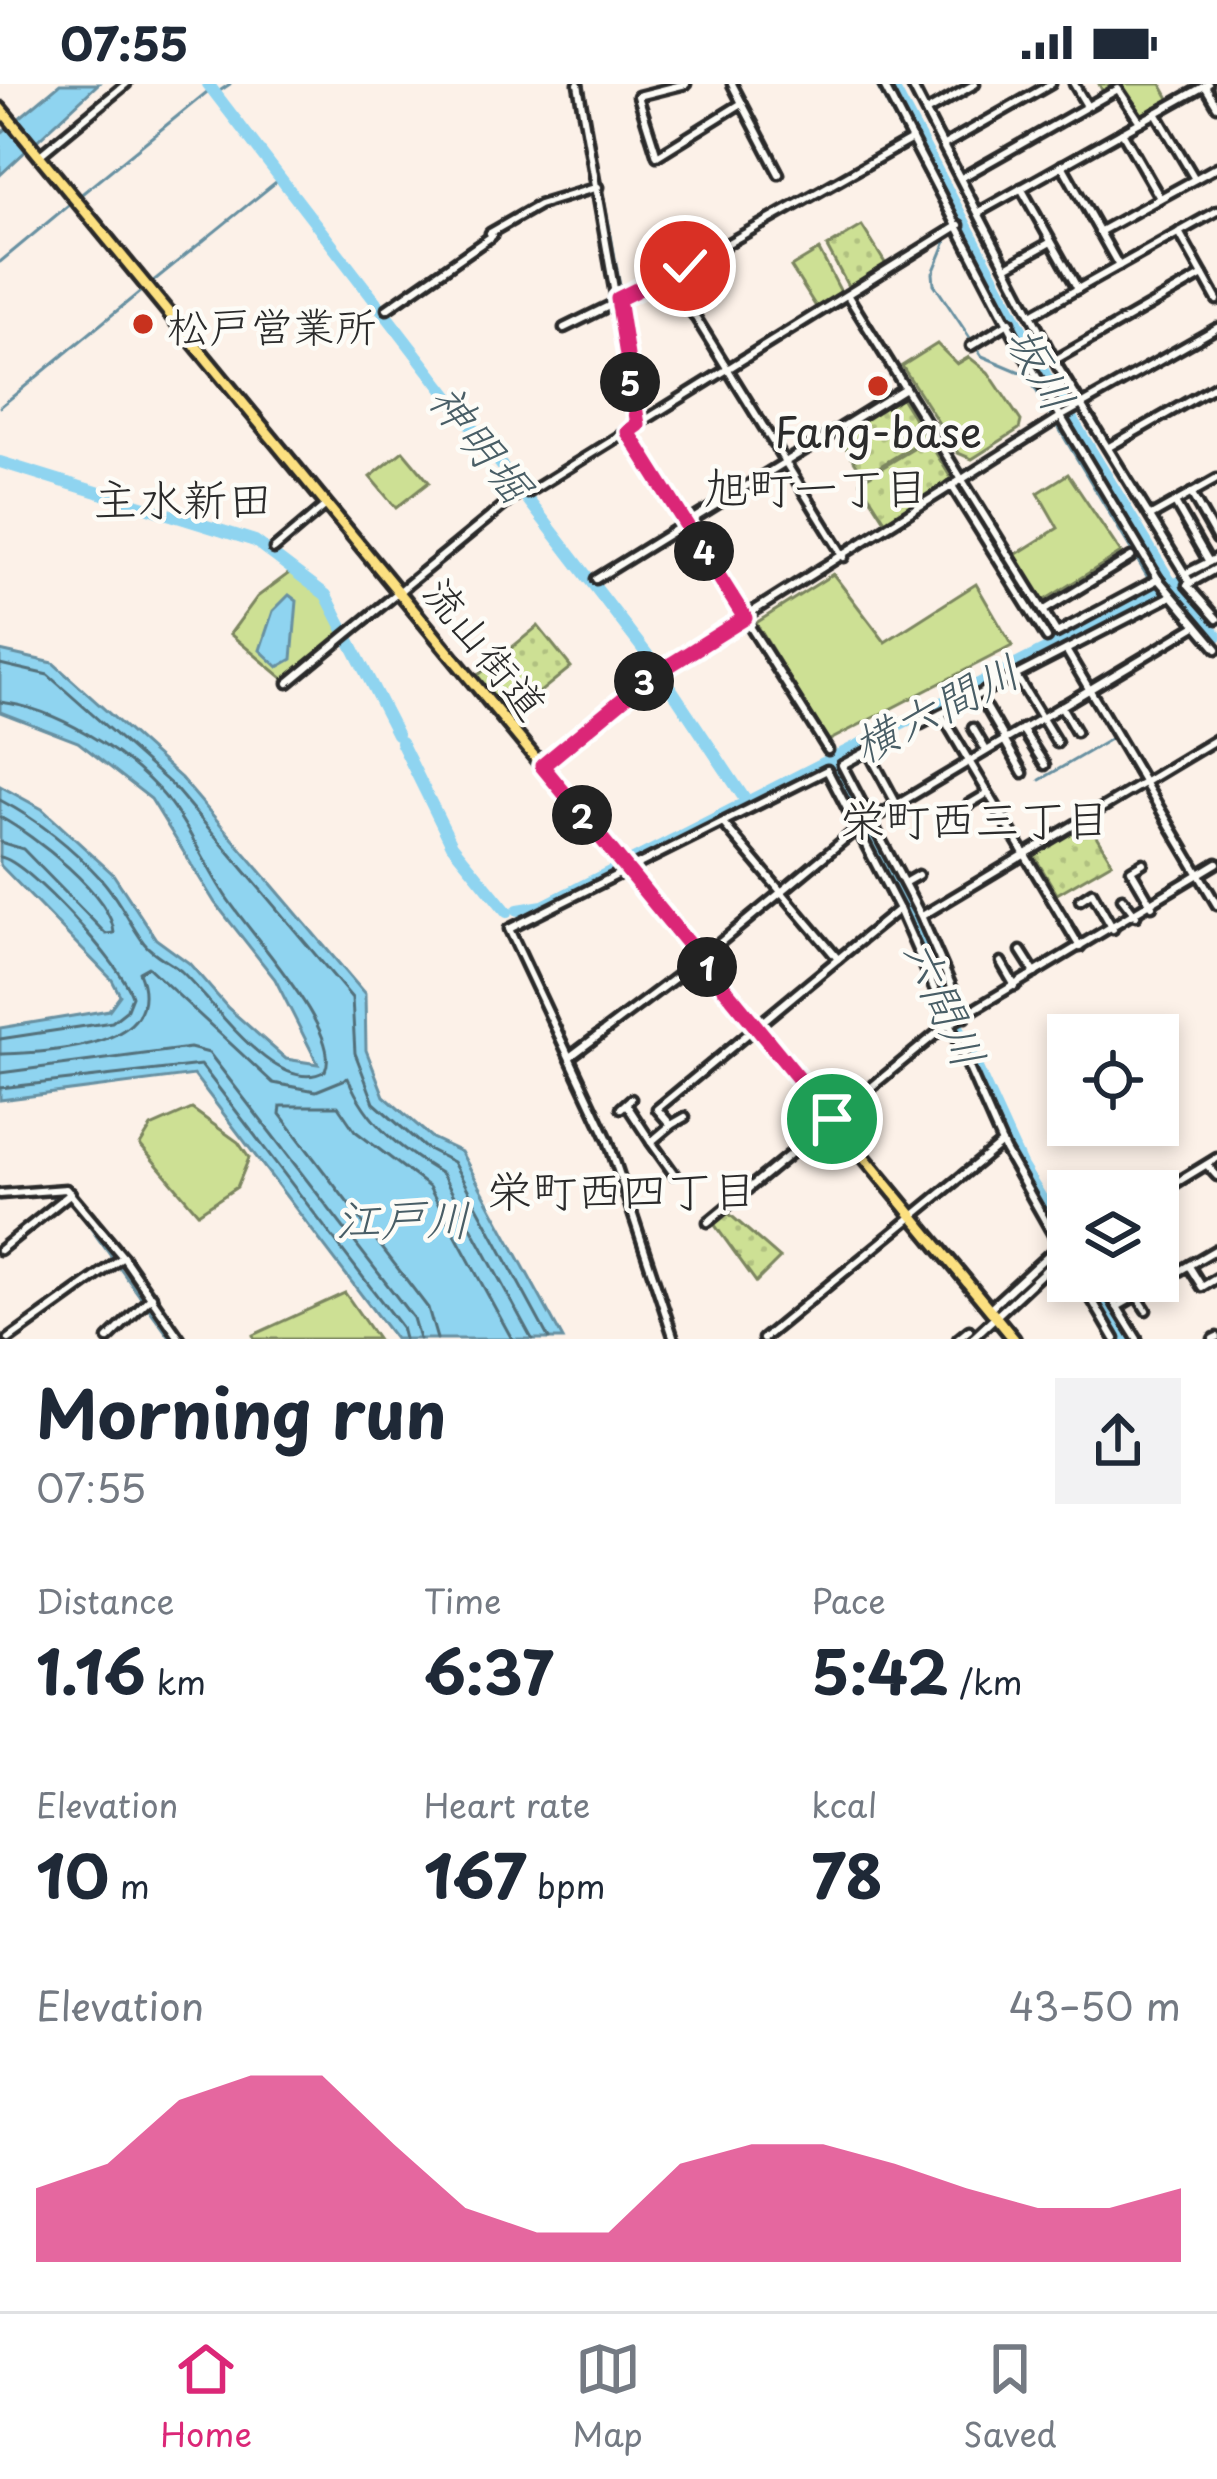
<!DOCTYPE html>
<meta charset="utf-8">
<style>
:root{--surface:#fff;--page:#f2f2f3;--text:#1f2937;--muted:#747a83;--line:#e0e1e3;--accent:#db2777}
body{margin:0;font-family:"Playpen Sans","Klee One",sans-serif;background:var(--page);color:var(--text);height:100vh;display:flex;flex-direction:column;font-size:45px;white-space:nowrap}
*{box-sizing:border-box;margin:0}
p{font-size:39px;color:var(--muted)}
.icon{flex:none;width:66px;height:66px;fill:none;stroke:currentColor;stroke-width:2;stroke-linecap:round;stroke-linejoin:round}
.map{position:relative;height:1255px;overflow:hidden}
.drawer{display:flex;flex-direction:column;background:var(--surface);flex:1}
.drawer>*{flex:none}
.tools{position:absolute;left:1047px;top:930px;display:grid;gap:24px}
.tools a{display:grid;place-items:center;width:132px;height:132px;border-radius:0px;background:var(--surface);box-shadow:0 6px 18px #0003;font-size:60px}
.pin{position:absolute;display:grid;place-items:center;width:102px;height:102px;color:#fff;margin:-51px;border:6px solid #fff;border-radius:50%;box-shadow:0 3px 12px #0007}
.km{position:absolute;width:60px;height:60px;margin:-30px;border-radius:50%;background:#222;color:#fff;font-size:33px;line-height:60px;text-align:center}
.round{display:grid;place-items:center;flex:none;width:126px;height:126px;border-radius:0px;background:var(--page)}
.overview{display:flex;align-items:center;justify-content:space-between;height:204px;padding:0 36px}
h1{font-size:66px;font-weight:700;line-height:90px}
.figures{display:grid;grid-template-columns:repeat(3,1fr);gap:18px;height:204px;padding:12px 36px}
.figures div{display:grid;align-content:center}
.figures b{font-size:60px;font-weight:700}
.figures small{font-size:33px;font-weight:400}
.figures p{font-size:33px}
.chart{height:336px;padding:24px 36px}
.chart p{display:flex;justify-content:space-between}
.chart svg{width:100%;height:216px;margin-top:12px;fill:var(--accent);opacity:.7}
.status{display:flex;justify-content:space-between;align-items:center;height:84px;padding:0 60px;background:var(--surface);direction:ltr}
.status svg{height:33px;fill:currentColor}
.tabs{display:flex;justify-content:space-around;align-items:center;height:168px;border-top:3px solid var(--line);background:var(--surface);font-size:33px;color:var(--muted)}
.tabs a{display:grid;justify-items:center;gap:6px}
.tabs .active{color:var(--accent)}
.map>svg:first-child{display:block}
.grass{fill:url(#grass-dots);stroke:#7c8660;stroke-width:3}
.park{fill:#cde094;stroke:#7c8660;stroke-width:3}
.water{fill:#8fd4f0;stroke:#6790a1;stroke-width:3}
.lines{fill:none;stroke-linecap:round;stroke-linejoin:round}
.shore{stroke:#536f7a;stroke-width:3}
.stream{stroke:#6790a1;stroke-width:3}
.river{stroke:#8fd4f0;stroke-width:12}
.minor-casing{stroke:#2b2b2b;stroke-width:15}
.major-casing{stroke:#2b2b2b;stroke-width:18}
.minor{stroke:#fdfcf7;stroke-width:6}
.major{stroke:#fce080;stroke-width:9}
.route-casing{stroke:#fff;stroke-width:24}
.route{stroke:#db2777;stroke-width:15}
.poi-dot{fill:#c8321e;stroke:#fdfcf7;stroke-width:4.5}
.labels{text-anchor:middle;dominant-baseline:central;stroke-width:9;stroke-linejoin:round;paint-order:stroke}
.poi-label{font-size:42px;fill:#2b2b2b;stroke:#fdfcf7;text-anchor:start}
.street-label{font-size:42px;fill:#2b2b2b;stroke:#fdfcf7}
.water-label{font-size:45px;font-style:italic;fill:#495e66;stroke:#fdfcf7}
.neighbourhood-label{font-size:45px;fill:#2b2b2b;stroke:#fdfcf7}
</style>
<div class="status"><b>07:55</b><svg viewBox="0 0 49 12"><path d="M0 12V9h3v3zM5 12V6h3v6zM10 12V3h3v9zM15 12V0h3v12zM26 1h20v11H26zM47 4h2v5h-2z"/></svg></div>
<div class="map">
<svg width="1217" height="1255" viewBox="0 0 1217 1255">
<defs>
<pattern id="grass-dots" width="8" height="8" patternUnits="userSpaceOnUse" patternTransform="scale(3)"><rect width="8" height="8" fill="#cde094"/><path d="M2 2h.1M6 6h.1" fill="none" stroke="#b0c080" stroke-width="1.8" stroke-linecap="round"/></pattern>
</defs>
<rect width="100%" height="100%" fill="#fcf1e8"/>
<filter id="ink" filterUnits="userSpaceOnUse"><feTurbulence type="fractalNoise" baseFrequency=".00833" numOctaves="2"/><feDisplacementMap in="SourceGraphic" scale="24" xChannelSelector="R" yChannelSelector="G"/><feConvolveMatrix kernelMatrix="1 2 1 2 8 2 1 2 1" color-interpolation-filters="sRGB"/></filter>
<g filter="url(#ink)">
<g class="grass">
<polygon points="862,142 887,182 850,206 827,163"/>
<polygon points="900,312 926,354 864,392 837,350"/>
<polygon points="928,356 951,394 886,438 860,397"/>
<polygon points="538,542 571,583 509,633 477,592"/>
<polygon points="1087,737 1112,778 1057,810 1033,770"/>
<polygon points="727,1128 780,1174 756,1198 714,1140"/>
</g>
<g class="park">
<polygon points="1099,0 1161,0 1171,18 1139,33 1122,3 1104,10"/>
<polygon points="819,166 841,208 818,226 791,183"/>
<polygon points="937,260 957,280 969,273 988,288 1021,337 1019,345 972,375 958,369 902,282"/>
<polygon points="403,367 429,398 396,424 370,393"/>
<polygon points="1068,390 1121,469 1043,517 1015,471 1058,444 1038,409"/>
<polygon points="292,487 324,511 343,549 286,597 230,550 257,513"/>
<polygon points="833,490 885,558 976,500 1012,562 828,657 756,539"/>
<polygon points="192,1025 238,1058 249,1074 237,1103 198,1129 140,1061 151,1043"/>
<polygon points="345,1209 377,1255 254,1255 253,1251"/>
</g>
<g class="water">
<polygon points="60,0 98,0 0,91 0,50"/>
<polygon points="289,511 297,517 292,575 278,583 260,566 273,527"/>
<polygon points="0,567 53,579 181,694 365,910 366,966 384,1012 432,1054 461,1068 563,1255 395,1255 194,991 0,1016 0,944 109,926 120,911 112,896 0,781 0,702 42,725 113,790 156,855 189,879 228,924 286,975 318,980 275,895 215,819 151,715 78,658 0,628"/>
</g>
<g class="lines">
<g class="shore">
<polyline points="0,580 48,591 173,702 352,914 355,969 374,1019 424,1063 453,1078 549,1255"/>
<path d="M0,618C55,624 122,666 159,706C185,734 202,775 223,808C244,844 344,947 325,987C277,1015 211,914 181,887C169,877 153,871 144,859C129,839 119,815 102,796C73,764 38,736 0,716"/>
<path d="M0,733C33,751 111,810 114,849L106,850L23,765L0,758"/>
<path d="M0,773C27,776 124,884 132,912L126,927L112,938L0,955"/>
<path d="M0,970C51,968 170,964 139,888L148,883L273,999L316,1007L348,994C367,1040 400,1065 442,1090L532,1255"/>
<polyline points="0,989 190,964 209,969 413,1234 419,1255"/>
<polyline points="0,1004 201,981 401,1243 404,1255"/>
<polyline points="437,1255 428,1224 280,1030 281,1022 338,1022 355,1047 429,1103 512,1255"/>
</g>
<g class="stream">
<polyline points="876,0 952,143 933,189 934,200 982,272 1027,291 1157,509"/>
<polyline points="221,6 230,0"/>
<polyline points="585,10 596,78"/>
<polyline points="597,83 610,145"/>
<polyline points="78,113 212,4"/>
<polyline points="611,151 621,208"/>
<polyline points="0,178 71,119"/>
<polyline points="151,199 281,94"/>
<polyline points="845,218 1058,560"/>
<polyline points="626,219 634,275"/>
<polyline points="0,323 141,207"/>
<polyline points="1040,696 1114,653"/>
<polyline points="0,1116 46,1111 71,1117 171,1255"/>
</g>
<g class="river">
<polyline points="208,0 656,582 748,720"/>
<polyline points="891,0 1046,292 1169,496 1217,552"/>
<polyline points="0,378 255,457 326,511 397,650"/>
<polyline points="1174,501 1217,478"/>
<polyline points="401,658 452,761 507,828"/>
<polyline points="828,678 876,762 1022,1083 1068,1158"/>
<polyline points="518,826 543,822 1157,509"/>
<polyline points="1093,1197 1127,1255"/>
</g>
<defs>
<g id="minor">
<polyline points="578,0 638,341"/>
<polyline points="686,0 638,12 657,72 742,19"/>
<polyline points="732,0 779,90"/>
<polyline points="883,0 1028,278 1158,495 1217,565"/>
<polyline points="911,0 1058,283 1190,498"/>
<polyline points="1074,0 1087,22"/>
<polyline points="1205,2 1217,22"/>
<polyline points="926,28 975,0"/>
<polyline points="1156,29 1195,95"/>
<polyline points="1122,48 1160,114"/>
<polyline points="944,61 1051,0"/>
<polyline points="40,71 126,0"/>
<polyline points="1062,81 1119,182"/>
<polyline points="963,93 1118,5 1140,38"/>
<polyline points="1021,104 1078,205"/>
<polyline points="981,127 1208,0"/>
<polyline points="1099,148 1217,83"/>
<polyline points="1179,148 1217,216"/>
<polyline points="490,149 539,121 598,103"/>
<polyline points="1008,182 1051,158"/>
<polyline points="670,192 844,473"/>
<polyline points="848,212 1057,549 1158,495"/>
<polyline points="387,225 492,152"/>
<polyline points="1033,230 1217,127"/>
<polyline points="564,244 670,192 912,55"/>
<polyline points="971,262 1010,238"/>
<polyline points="1055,276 1203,191"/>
<polyline points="628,349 828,666"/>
<polyline points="1109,363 1217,301"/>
<polyline points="952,402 1047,554"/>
<polyline points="528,409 959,141"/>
<polyline points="1191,409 1217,455"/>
<polyline points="1175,419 1209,478"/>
<polyline points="1151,432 1217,395"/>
<polyline points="274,465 326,421"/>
<polyline points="1217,484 1187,501 1217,535"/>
<polyline points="1185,490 1217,474"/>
<polyline points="596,495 905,304"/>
<polyline points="1043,527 1131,473"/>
<polyline points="1066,566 1217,821"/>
<polyline points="1016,592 1057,659"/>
<polyline points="288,599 525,404"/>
<polyline points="1061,622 1076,648"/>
<polyline points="987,624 1005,655"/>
<polyline points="941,630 1080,863"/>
<polyline points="921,640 1171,512"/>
<polyline points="973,644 986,666"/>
<polyline points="1022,645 1045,681"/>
<polyline points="1004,656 1023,689"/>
<polyline points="542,682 657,588 1062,332 1217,244"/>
<polyline points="896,719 868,667 842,681 921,832 965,933"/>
<polyline points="968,721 988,709"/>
<polyline points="873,735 1194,543"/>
<polyline points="1143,779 1131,786 1152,822"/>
<polyline points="904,799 918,791"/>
<polyline points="1122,814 1136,832"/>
<polyline points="1080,816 1092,808 1113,845"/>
<polyline points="922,832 1217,655"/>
<polyline points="1021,867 1035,889"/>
<polyline points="838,875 899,825"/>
<polyline points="1001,878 1015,902"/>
<polyline points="571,972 704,872 857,745"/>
<polyline points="626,1020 651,1058"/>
<polyline points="621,1024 631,1015"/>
<polyline points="671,1041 685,1033"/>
<polyline points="1207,1081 1217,1092"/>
<polyline points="674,1090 651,1058 671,1041 657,1025 838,875 723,739"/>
<polyline points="0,1110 66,1105 123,1173 180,1255"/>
<polyline points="1158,1110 1217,1074"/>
<polyline points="708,1138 943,944 1217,779"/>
<polyline points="0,1166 71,1109"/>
<polyline points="1189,1182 1202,1203 1217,1194"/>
<polyline points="1081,1197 1115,1255"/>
<polyline points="1101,1197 1137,1255"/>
<polyline points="1137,1212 1146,1226"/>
<polyline points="1117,1223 1217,1165"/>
<polyline points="9,1255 123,1173"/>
<polyline points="108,1255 152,1212"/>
<polyline points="674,1255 608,1056 509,845 827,686 899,825 1005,1066 1059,1161 989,1225"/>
<polyline points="763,1255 1002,1059"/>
<polyline points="958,1255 969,1246"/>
<polyline points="972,1255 1068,1165"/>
<polyline points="1213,1255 1217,1253"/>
</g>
<polyline id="major" points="0,24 1014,1255"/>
</defs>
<use href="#minor" class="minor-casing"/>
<use href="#major" class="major-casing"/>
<use href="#minor" class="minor"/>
<use href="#major" class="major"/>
</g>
</g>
<g class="lines" filter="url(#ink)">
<defs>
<polyline id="route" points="685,182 618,215 638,341 628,348 745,534 646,596 542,682 832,1035"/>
</defs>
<use href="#route" class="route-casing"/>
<use href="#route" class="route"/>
</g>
<g class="poi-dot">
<circle cx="143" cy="240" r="12"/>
<circle cx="878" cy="302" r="12"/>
</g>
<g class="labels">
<g class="poi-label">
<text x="167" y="240">松戸営業所</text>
<text x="878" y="346" text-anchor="middle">Fang-base</text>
</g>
<g class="street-label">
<text transform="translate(487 563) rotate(51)">流山街道</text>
</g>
<g class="water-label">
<text transform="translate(1043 283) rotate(61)">坂川</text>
<text transform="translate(483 357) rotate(52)">神明堀</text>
<text transform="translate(935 622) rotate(-27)">横六間川</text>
<text transform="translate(947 918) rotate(66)">六間川</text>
<text x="403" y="1133">江戸川</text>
</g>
<g class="neighbourhood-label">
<text x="816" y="401">旭町一丁目</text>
<text x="183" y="413">主水新田</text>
<text x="975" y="733">栄町西三丁目</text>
<text x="622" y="1104">栄町西四丁目</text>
</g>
</g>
</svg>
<div class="tools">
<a><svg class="icon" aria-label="locate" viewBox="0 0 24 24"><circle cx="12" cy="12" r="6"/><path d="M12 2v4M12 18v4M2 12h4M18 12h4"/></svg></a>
<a><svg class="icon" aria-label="layers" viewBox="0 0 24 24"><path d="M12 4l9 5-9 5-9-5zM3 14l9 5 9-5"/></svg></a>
</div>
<div class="pin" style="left:832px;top:1035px;background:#1e9e55"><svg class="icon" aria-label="arrive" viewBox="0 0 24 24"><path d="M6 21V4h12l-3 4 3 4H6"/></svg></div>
<div class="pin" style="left:685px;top:182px;background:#d93025"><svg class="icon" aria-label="check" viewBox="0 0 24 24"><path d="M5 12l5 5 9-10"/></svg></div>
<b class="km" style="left:707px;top:883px">1</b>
<b class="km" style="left:582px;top:731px">2</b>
<b class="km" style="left:644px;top:597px">3</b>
<b class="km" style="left:704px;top:467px">4</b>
<b class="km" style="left:630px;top:298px">5</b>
</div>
<section class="drawer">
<div class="overview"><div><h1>Morning run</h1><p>07:55</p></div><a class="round"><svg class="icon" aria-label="share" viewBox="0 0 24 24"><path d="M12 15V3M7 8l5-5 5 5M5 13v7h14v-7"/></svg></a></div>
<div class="figures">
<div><p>Distance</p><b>1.16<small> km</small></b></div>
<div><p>Time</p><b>6:37</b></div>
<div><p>Pace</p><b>5:42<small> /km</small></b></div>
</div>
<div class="figures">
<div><p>Elevation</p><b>10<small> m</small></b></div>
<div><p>Heart rate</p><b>167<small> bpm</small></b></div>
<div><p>kcal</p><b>78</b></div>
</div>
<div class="chart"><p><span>Elevation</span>43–50 m</p>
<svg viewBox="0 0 160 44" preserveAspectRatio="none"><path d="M0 44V29L10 24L20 11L30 6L40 6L50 20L60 33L70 38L80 38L90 24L100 20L110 20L120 24L130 29L140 33L150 33L160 29V44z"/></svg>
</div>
</section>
<nav class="tabs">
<a class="active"><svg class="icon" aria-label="home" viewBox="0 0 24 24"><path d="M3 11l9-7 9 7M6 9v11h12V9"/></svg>Home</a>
<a><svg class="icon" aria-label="map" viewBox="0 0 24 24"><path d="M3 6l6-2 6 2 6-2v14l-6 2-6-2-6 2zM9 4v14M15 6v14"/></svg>Map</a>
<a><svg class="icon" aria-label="saved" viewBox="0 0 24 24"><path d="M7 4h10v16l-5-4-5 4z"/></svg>Saved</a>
</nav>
